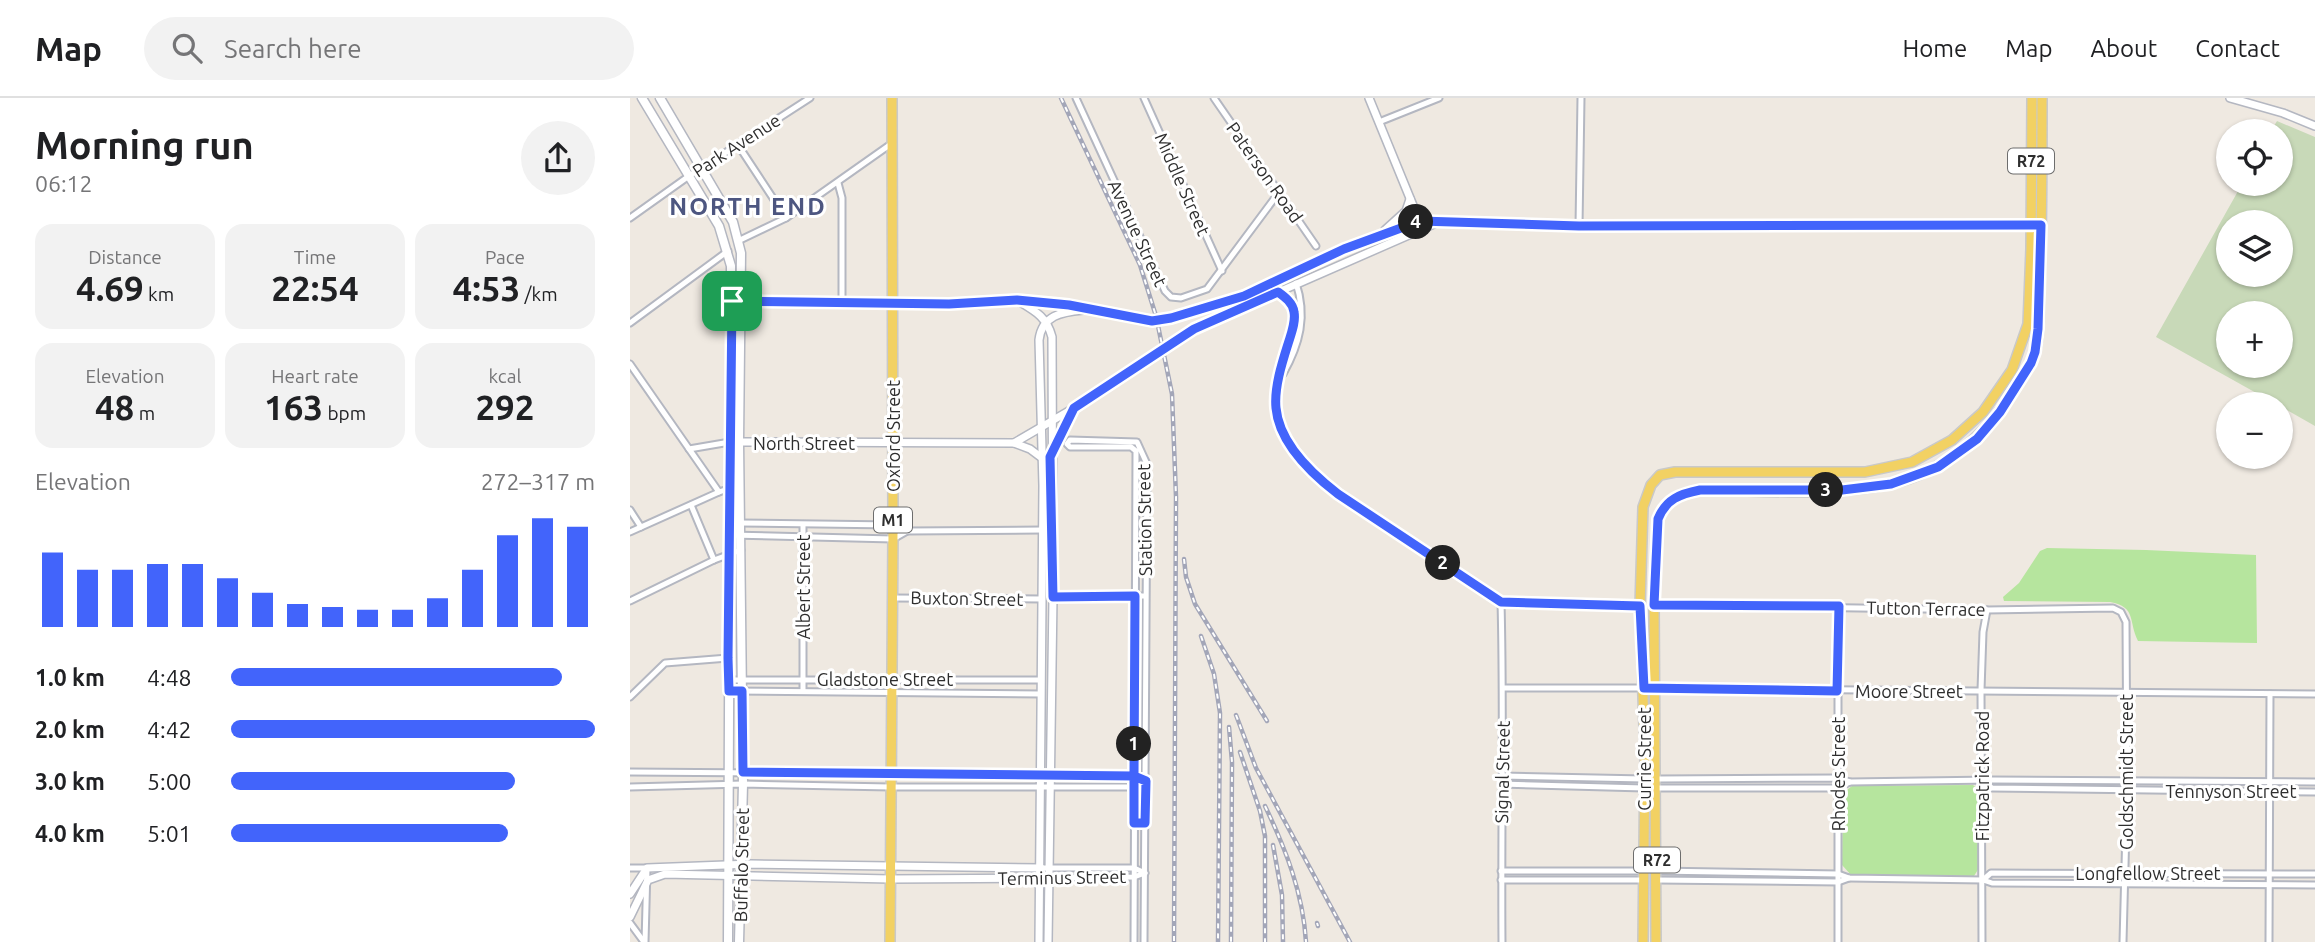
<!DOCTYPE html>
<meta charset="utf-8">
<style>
:root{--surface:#fff;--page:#f2f2f2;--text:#202124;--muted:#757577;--line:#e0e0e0;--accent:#4264fb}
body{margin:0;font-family:Ubuntu,sans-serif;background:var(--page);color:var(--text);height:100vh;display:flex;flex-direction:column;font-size:26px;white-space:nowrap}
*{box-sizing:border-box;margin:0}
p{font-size:23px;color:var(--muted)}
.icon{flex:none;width:38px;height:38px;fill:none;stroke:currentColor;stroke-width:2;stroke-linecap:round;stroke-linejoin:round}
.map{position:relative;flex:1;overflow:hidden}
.sheet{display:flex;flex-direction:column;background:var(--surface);width:630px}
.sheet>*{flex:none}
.fabs{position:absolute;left:1586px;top:21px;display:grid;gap:14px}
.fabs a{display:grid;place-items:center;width:77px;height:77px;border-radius:50%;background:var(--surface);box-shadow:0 2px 5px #0004;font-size:35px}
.pin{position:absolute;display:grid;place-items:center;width:60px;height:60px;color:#fff;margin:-30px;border-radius:14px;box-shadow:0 4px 10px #0006}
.km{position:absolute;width:35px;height:35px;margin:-18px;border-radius:50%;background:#222;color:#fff;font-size:19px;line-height:35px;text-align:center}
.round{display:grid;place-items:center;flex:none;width:74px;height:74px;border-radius:37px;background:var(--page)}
.head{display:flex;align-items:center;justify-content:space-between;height:119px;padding:0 35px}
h1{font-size:38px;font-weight:600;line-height:52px}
.stats{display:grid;grid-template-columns:repeat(3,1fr);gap:10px;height:119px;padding:7px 35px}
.stats div{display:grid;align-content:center;border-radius:18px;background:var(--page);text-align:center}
.stats b{font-size:35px;font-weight:600}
.stats small{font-size:19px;font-weight:400}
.stats p{font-size:19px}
.chart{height:196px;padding:14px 35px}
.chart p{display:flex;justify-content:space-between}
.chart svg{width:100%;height:126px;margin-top:7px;stroke:var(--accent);stroke-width:6}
ul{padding:0 35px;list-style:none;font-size:23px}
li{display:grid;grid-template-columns:112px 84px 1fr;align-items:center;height:52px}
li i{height:18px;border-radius:9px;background:var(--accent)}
header{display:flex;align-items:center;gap:42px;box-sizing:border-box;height:98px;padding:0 35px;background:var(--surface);border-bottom:2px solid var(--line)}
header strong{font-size:33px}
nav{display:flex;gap:38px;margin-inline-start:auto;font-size:24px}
.search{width:490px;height:63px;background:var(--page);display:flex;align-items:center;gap:18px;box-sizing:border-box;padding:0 24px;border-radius:38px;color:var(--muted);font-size:26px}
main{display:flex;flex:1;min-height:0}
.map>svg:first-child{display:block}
.green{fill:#b6e59e}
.cemetery{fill:#c8d9b8;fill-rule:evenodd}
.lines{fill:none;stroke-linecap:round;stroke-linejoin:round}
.minor-casing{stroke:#b4b7c1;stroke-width:9}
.tertiary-casing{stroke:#b4b7c1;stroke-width:10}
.secondary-casing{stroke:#b4b7c1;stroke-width:11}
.primary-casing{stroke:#c9c9c9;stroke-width:12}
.minor{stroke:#fff;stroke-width:5}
.tertiary{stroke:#fff;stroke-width:7}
.secondary{stroke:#fff;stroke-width:8}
.primary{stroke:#f2d163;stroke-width:9}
.rail-casing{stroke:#a3a6b8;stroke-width:4.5}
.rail{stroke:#fff;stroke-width:2;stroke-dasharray:5;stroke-linecap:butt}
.route-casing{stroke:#fff;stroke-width:14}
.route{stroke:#4264fb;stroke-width:9}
.labels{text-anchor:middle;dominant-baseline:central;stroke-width:6;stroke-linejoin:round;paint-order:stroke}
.shield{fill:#fff;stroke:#6d6d6d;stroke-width:2}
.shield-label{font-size:16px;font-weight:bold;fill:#2e2e2e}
.street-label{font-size:18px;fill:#2e2e2e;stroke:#fff}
.district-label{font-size:24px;font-weight:bold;letter-spacing:2px;fill:#4d5680;stroke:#fff}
</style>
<header>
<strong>Map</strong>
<div class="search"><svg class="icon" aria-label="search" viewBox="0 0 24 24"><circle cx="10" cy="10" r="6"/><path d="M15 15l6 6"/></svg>Search here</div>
<nav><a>Home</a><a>Map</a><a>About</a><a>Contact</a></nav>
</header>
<main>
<section class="sheet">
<div class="head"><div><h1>Morning run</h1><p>06:12</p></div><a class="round"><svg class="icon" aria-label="share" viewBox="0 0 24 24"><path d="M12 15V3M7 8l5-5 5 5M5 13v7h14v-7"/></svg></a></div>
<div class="stats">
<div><p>Distance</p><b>4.69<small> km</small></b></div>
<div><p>Time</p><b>22:54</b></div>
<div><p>Pace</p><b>4:53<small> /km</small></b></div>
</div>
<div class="stats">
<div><p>Elevation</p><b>48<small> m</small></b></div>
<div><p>Heart rate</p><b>163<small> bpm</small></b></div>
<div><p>kcal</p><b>292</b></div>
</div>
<div class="chart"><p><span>Elevation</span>272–317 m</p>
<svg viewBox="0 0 160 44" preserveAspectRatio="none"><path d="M5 44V18M15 44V24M25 44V24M35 44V22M45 44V22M55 44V27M65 44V32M75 44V36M85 44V37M95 44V38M105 44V38M115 44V34M125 44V24M135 44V12M145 44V6M155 44V9"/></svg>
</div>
<ul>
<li><b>1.0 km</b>4:48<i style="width:91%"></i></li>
<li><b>2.0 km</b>4:42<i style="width:100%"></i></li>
<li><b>3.0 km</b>5:00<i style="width:78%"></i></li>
<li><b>4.0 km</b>5:01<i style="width:76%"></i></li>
</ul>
</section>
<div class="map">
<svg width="1685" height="844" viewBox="0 0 1685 844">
<rect width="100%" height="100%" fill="#efe9e1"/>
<g class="green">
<path d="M1417,450L1516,452L1626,457L1627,545L1508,543C1498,523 1507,509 1480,504L1374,503L1373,499L1389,485L1410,453Z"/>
<polygon points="1343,687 1347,690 1349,697 1349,770 1344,778 1222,778 1212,767 1213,695 1222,688"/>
</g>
<path class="cemetery" d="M1647,23L1685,39V328L1650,308V306H1646L1526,239L1612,86H1650V33H1641ZM1598,124H1650V177H1598ZM1598,215H1650V268H1598Z"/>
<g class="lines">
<defs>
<g id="minor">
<polyline points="446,0 535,193 541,199 551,200 577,191 650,93"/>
<polyline points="514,0 592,173"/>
<polyline points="584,0 686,148"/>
<polyline points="749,24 809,0"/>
<polyline points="108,47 156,120"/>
<polyline points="208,85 212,100 212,204"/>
<polyline points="0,120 59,78 180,0"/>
<polyline points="949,128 951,0"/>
<polyline points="108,143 156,120 261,46"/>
<path d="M648,194C655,199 663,204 664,214C668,237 643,281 646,310C649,345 682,377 708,396L871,504"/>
<polyline points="0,225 98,153"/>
<polyline points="0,266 89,394 101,390"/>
<path d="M653,276C670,246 677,218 666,185"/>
<polyline points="59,351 100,344"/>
<polyline points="61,407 84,462"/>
<polyline points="0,412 11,429"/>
<polyline points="110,425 263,427 277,433 412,432"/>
<polyline points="0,434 89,394"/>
<polyline points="100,437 263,441 277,433"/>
<polyline points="423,499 515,498"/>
<polyline points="262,500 412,501"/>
<polyline points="0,503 84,462 111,452"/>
<path d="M871,504C874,617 871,731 872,844"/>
<polyline points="871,504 1010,508"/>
<polyline points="1024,507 1357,512 1483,510 1491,514 1496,524 1497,692 1493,844"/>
<polyline points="99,582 411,582"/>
<polyline points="873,590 1014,590"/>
<polyline points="1023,590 1685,596"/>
<polyline points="99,593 411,596"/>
<polyline points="173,593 173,427"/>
<polyline points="0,599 35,565 98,560"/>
<polyline points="0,674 504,678 516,683"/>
<polyline points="872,678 1014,681"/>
<polyline points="1027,681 1207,680 1220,684 1362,682 1685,684"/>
<polyline points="1352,684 1362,690 1685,694"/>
<polyline points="871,686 1014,690"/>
<polyline points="0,689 113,686 260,689 504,689 516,683"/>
<polyline points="1027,690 1207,690 1220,684"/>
<polyline points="0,770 17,770 15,844"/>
<polyline points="411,770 504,770 515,775"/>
<polyline points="871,773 1014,773"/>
<polyline points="1027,773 1208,776 1219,780 1353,782 1362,785 1685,787"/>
<polyline points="410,780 504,779 515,775"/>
<polyline points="871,782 1014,782"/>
<polyline points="1027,782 1208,784 1219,780"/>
<polyline points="1353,782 1361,775 1685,776"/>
<polyline points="0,825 14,844"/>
<polyline points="504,844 506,353 501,349 440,349 437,346 440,342 507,344 517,366 514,844"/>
<polyline points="1208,844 1208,508"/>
<polyline points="1352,844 1351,592 1353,534 1357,512"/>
<polyline points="1639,844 1640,596"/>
</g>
<g id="tertiary">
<polyline points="739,0 791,127"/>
<polyline points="1600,0 1653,15 1685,28"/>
<polyline points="755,132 776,113 780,101"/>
<polyline points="102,203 319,206 387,202 439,207 522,223 541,220 614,198 714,151 790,123 949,128 1404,127"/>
<path d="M390,204C407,214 417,220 422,239L423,499L418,844"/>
<polyline points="104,344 384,345 444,310 564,231 804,126"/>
<polyline points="384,345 400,351 412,360"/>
<polyline points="423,353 443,310"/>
<polyline points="0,796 17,770 121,766 411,770"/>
<polyline points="0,819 18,782 35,776 260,781 410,780"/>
<path d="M409,844L413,388L409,242C412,217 432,214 453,212"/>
</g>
<g id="secondary">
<polyline points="12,0 89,128 101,168 98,844"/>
<polyline points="30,0 103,124 111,155 109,344 113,686 109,844"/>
</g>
<g id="primary">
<polyline points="260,844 263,434 262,0"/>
<polyline points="1013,844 1015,659 1010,508 1013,409 1021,387 1030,377 1045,374 1235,374 1282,364 1322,342 1353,314 1382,272 1398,226 1401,151 1402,0"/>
<path d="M1026,844L1024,507L1028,421C1036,401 1050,396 1070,392C1130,392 1203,399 1261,386C1316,373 1355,338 1384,292C1391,280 1401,268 1405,255C1411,232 1409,205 1410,181C1412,121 1412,60 1412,0"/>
</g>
</defs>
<use href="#minor" class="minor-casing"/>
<use href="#tertiary" class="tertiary-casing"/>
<use href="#secondary" class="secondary-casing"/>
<use href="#primary" class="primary-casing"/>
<use href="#minor" class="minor"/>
<use href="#tertiary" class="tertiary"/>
<use href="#secondary" class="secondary"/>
<use href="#primary" class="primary"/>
<defs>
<g id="rail">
<polyline points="431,0 510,167 526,218 542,296 546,399 544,844"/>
<polyline points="554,461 556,479 565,506 637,623"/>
<polyline points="571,538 584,576 590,615 588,844"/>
<polyline points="606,617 626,670 720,844"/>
<polyline points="599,629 602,664 601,844"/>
<polyline points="610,654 630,713 635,738 635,844"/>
<path d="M635,708C656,752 673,795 676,844"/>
<polyline points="643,747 652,797 653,844"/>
<polyline points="687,825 688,828"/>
</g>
</defs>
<use href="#rail" class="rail-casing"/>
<use href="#rail" class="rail"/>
</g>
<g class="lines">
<defs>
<path id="route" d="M102,203L98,560L99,593H112L113,674L504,678L516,683L515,725H504V678L505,498L423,499L420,359L444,310L564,231L648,194C655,199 663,205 664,214C666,224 661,236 658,246C652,265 644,290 646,310C649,345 682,376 708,396L871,504L1010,508L1014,590L1207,593L1209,508L1024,507L1028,421C1036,401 1050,396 1070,392H1212L1261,386L1308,369L1347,341L1370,314L1401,265L1405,254L1408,231L1411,127L949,128L790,123L714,151L614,198L541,220L522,223L439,207L387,202L319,206L102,203"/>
</defs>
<use href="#route" class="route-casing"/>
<use href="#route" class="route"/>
</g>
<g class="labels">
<g class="shield">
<rect x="1378" y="50.5" width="46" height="25" rx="5"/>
<rect x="244" y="409.5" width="38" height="25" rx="5"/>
<rect x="1004" y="749.5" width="46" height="25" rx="5"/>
</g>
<g class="shield-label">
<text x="1401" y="63">R72</text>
<text x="263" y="422">M1</text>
<text x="1027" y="762">R72</text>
</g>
<g class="street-label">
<text transform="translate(106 47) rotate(-33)">Park Avenue</text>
<text transform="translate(635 74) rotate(55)">Paterson Road</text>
<text transform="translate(553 86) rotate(66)">Middle Street</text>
<text transform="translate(508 135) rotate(65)">Avenue Street</text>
<text transform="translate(263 338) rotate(-90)">Oxford Street</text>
<text x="174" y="345">North Street</text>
<text transform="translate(514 422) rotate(-91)">Station Street</text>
<text transform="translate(173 489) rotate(-90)">Albert Street</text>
<text transform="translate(337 500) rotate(1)">Buxton Street</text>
<text transform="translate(1296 510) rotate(1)">Tutton Terrace</text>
<text x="255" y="581">Gladstone Street</text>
<text x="1279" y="593">Moore Street</text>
<text transform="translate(1014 661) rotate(-90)">Currie Street</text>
<text transform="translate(872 674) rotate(-89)">Signal Street</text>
<text transform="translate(1496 674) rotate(-90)">Goldschmidt Street</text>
<text transform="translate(1208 676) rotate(-90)">Rhodes Street</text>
<text transform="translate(1352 678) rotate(-90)">Fitzpatrick Road</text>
<text x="1601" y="693">Tennyson Street</text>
<text transform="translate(111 767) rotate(-89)">Buffalo Street</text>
<text x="1518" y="775">Longfellow Street</text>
<text transform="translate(432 779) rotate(-1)">Terminus Street</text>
</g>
<g class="district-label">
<text x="118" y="108">NORTH END</text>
</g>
</g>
</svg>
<div class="fabs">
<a><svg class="icon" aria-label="locate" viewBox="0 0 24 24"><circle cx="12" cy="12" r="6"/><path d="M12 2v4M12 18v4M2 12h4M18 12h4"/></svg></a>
<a><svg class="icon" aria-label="layers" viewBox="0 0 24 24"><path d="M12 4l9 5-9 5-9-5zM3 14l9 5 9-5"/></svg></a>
<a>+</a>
<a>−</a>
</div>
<div class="pin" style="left:102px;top:203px;background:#1e9e55"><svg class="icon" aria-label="arrive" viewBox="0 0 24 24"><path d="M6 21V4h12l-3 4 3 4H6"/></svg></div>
<b class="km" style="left:504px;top:646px">1</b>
<b class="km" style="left:813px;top:465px">2</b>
<b class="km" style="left:1196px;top:392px">3</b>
<b class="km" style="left:786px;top:124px">4</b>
</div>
</main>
